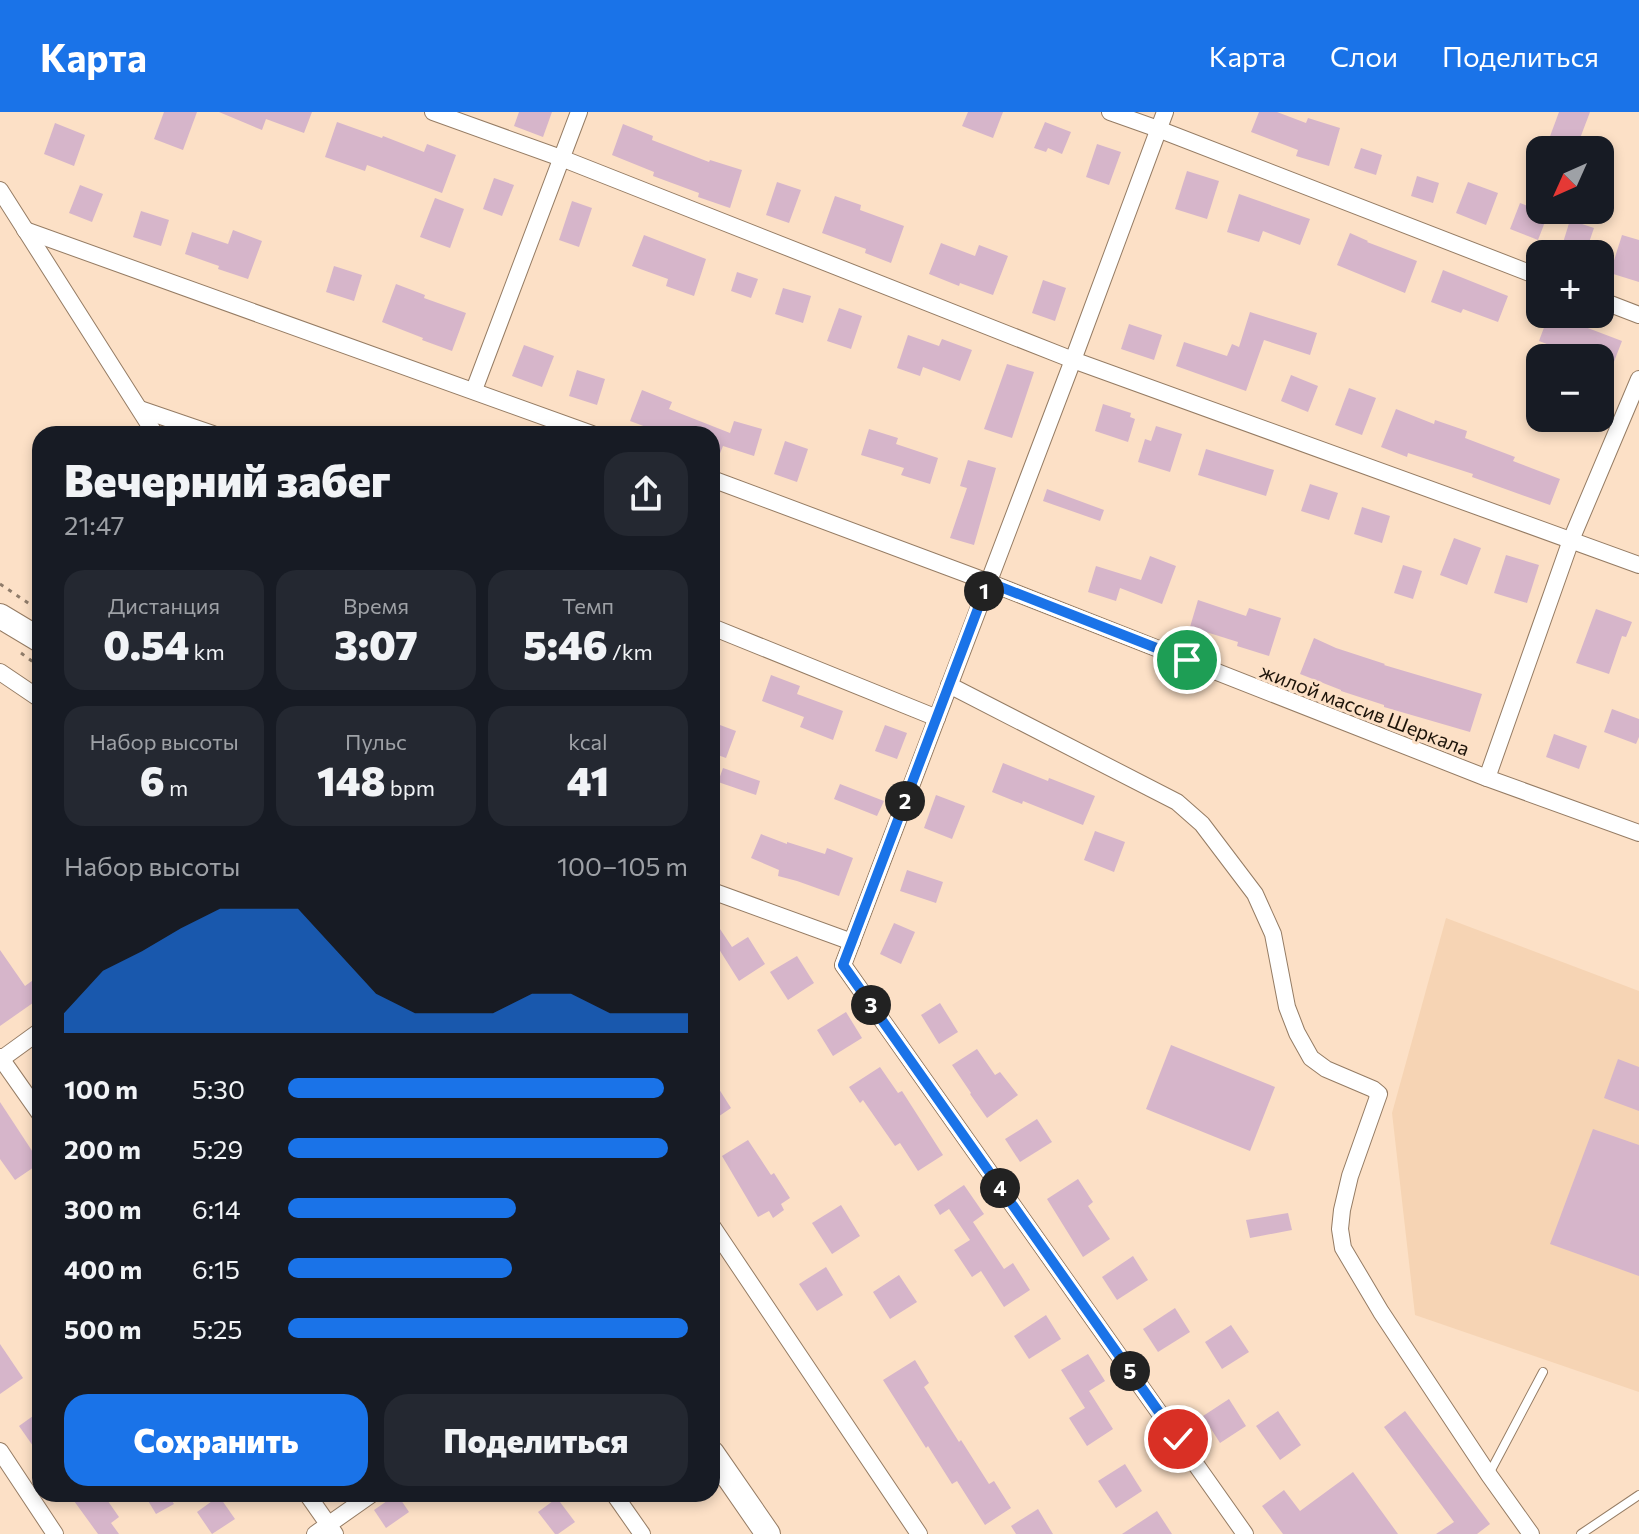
<!DOCTYPE html>
<html lang="ru">
<meta charset="utf-8">
<style>
:root{--surface:#171b24;--page:#242831;--text:#f1f3f6;--muted:#9ea1a6;--accent:#1a73e8}
body{margin:0;font-family:Commissioner,sans-serif;background:var(--page);color:var(--text);height:100vh;display:flex;flex-direction:column;font-size:30px;white-space:nowrap}
*{box-sizing:border-box;margin:0}
p{font-size:26px;color:var(--muted)}
.icon{flex:none;width:44px;height:44px;fill:none;stroke:currentColor;stroke-width:2;stroke-linecap:round;stroke-linejoin:round}
.map{position:relative;flex:1;overflow:hidden}
.sheet{position:absolute;left:32px;top:314px;width:688px;height:1076px;display:flex;flex-direction:column;background:var(--surface);border-radius:24px;box-shadow:0 4px 12px #0003}
.sheet>*{flex:none}
.needle{width:52px;rotate:225deg}
.controls{position:absolute;left:1526px;top:24px;display:grid;gap:16px}
.controls a{display:grid;place-items:center;width:88px;height:88px;border-radius:16px;background:var(--surface);box-shadow:0 4px 12px #0003;font-size:40px}
.pin{position:absolute;display:grid;place-items:center;width:68px;height:68px;color:#fff;margin:-34px;border:4px solid #fff;border-radius:50%;box-shadow:0 2px 8px #0007}
.km{position:absolute;width:40px;height:40px;margin:-20px;border-radius:50%;background:#222;color:#fff;font-size:22px;line-height:40px;text-align:center}
.round{display:grid;place-items:center;flex:none;width:84px;height:84px;border-radius:24px;background:var(--page)}
.overview{display:flex;align-items:center;justify-content:space-between;height:136px;padding:0 32px}
h1{font-size:44px;font-weight:800;line-height:60px}
.figures{display:grid;grid-template-columns:repeat(3,1fr);gap:12px;height:136px;padding:8px 32px}
.figures div{display:grid;align-content:center;border-radius:20px;background:var(--page);text-align:center}
.figures b{font-size:40px;font-weight:800}
.figures small{font-size:22px;font-weight:400}
.figures p{font-size:22px}
.chart{height:224px;padding:16px 32px}
.chart p{display:flex;justify-content:space-between}
.chart svg{width:100%;height:144px;margin-top:8px;fill:var(--accent);opacity:.7}
.primary-button{display:flex;gap:16px;margin-top:auto;padding:16px 32px}
.primary-button a{flex:1;height:92px;border-radius:24px;background:var(--accent);color:#fff;font-size:32px;font-weight:800;line-height:92px;text-align:center}
.primary-button a+a{background:var(--page);color:var(--text)}
ul{padding:0 32px;list-style:none;font-size:26px}
li{display:grid;grid-template-columns:128px 96px 1fr;align-items:center;height:60px}
li i{height:20px;border-radius:10px;background:var(--accent)}
header{display:flex;align-items:center;gap:48px;box-sizing:border-box;height:112px;padding:0 40px;background:var(--accent);color:#fff}
header strong{font-size:38px}
nav{display:flex;gap:44px;margin-inline-start:auto;font-size:28px}
.map>svg:first-child{display:block}
.built{fill:#f6d4b4}
.building{fill:#d6b5ca}
.lines{fill:none;stroke-linecap:round;stroke-linejoin:round}
.lane-casing{stroke:#957c64;stroke-width:10}
.street-casing{stroke:#957c64;stroke-width:18}
.secondary-casing{stroke:#957c64;stroke-width:26}
.path{stroke:#8f7c6a;stroke-width:3;stroke-dasharray:4 6;stroke-linecap:butt}
.lane{stroke:#fff;stroke-width:8}
.street{stroke:#fff;stroke-width:16}
.secondary{stroke:#fff;stroke-width:24}
.route-casing{stroke:#fff;stroke-width:16}
.route{stroke:#1a73e8;stroke-width:10}
.labels{text-anchor:middle;dominant-baseline:central;stroke-width:6;stroke-linejoin:round;paint-order:stroke}
.street-label{font-size:20px;fill:#1c1309;stroke:#fce0c6}
</style>
<header>
<strong>Карта</strong>
<nav><a>Карта</a><a>Слои</a><a>Поделиться</a></nav>
</header>
<div class="map">
<svg width="1639" height="1422" viewBox="0 0 1639 1422">
<rect width="100%" height="100%" fill="#fce0c6"/>
<polygon class="built" points="1446,806 1639,879 1639,1280 1415,1203 1392,1001"/>
<g class="building">
<polygon points="164,0 197,0 183,38 154,27"/>
<polygon points="219,0 312,0 304,21 266,7 262,18"/>
<polygon points="519,0 552,0 543,25 514,14"/>
<polygon points="968,0 1003,0 993,26 962,14"/>
<polygon points="1259,0 1277,0 1306,11 1308,6 1340,16 1329,54 1296,44 1298,38 1251,20"/>
<polygon points="1559,0 1590,0 1576,37 1549,27"/>
<polygon points="337,10 382,26 383,24 424,40 427,32 456,43 442,81 367,53 365,59 325,45"/>
<polygon points="1045,10 1071,20 1062,42 1048,36 1046,40 1034,36"/>
<polygon points="55,11 85,23 74,54 44,42"/>
<polygon points="623,12 653,24 652,28 709,50 710,48 742,58 730,96 698,85 699,81 653,64 654,60 612,43"/>
<polygon points="1097,32 1121,40 1109,73 1086,65"/>
<polygon points="1361,36 1382,43 1376,63 1354,56"/>
<polygon points="1187,59 1219,69 1207,107 1175,97"/>
<polygon points="1417,64 1439,71 1433,91 1411,84"/>
<polygon points="494,66 514,73 502,104 483,97"/>
<polygon points="777,70 801,78 789,111 766,103"/>
<polygon points="1468,70 1498,81 1486,113 1456,101"/>
<polygon points="80,73 103,82 92,110 69,101"/>
<polygon points="1239,82 1310,107 1300,133 1263,119 1259,130 1227,120"/>
<polygon points="835,84 861,93 860,98 904,114 891,151 865,141 866,137 822,121"/>
<polygon points="435,86 464,97 450,136 420,125"/>
<polygon points="572,89 592,96 579,135 559,128"/>
<polygon points="1520,91 1548,102 1538,128 1510,117"/>
<polygon points="141,99 169,108 161,134 133,125"/>
<polygon points="1570,108 1594,116 1585,142 1562,134"/>
<polygon points="233,118 262,129 248,167 218,157 219,154 185,142 192,120 228,132"/>
<polygon points="1350,121 1368,129 1367,130 1417,149 1405,181 1337,153"/>
<polygon points="644,123 706,147 694,184 666,174 668,167 632,154"/>
<polygon points="1622,123 1639,128 1639,170 1610,161"/>
<polygon points="941,131 975,144 979,133 1008,144 993,183 960,171 959,174 929,162"/>
<polygon points="334,154 362,163 354,189 326,180"/>
<polygon points="1443,158 1508,184 1498,210 1463,197 1461,201 1431,190"/>
<polygon points="737,160 758,167 751,186 731,179"/>
<polygon points="1043,168 1066,176 1055,209 1032,201"/>
<polygon points="396,172 425,183 424,186 466,201 452,239 422,228 423,226 382,210"/>
<polygon points="783,176 811,184 803,211 775,202"/>
<polygon points="839,196 862,204 851,237 827,229"/>
<polygon points="1250,200 1317,221 1310,243 1264,228 1246,279 1176,254 1184,230 1227,244 1232,232 1239,235"/>
<polygon points="1549,202 1562,202 1573,206 1572,210 1622,229 1610,260 1600,257 1600,246 1583,246 1539,229"/>
<polygon points="1129,212 1162,223 1154,248 1121,237"/>
<polygon points="908,223 939,234 942,227 972,238 960,269 923,255 920,264 897,256"/>
<polygon points="524,233 554,244 542,275 512,264"/>
<polygon points="1007,252 1034,260 1012,326 984,317"/>
<polygon points="577,258 605,267 597,293 569,284"/>
<polygon points="1291,263 1318,274 1308,300 1281,289"/>
<polygon points="1349,276 1376,286 1362,323 1335,313"/>
<polygon points="642,278 672,290 669,297 730,321 734,309 762,317 754,344 723,334 714,356 712,356 712,322 665,322 630,309"/>
<polygon points="1103,292 1131,301 1130,305 1135,307 1128,330 1095,319"/>
<polygon points="1396,297 1434,312 1435,308 1467,319 1465,326 1515,345 1513,349 1560,367 1550,393 1472,365 1473,362 1408,341 1407,345 1381,335"/>
<polygon points="1156,314 1182,322 1170,360 1138,350 1145,327 1151,329"/>
<polygon points="869,317 898,326 896,332 938,346 930,372 901,363 904,356 861,343"/>
<polygon points="785,329 808,337 797,370 774,362"/>
<polygon points="1206,337 1274,358 1266,384 1198,363"/>
<polygon points="968,348 996,356 974,433 950,426 967,376 960,374"/>
<polygon points="1310,372 1338,381 1329,408 1301,399"/>
<polygon points="1047,377 1104,398 1100,409 1043,389"/>
<polygon points="1362,395 1390,404 1382,431 1354,422"/>
<polygon points="1454,426 1481,436 1467,473 1440,463"/>
<polygon points="1506,443 1539,453 1527,491 1494,481"/>
<polygon points="1150,444 1176,454 1162,492 1120,476 1116,489 1088,480 1096,454 1141,468"/>
<polygon points="1403,453 1422,459 1413,487 1394,481"/>
<polygon points="1198,488 1246,504 1249,496 1281,506 1269,544 1237,534 1238,530 1190,515"/>
<polygon points="1596,497 1632,510 1626,525 1622,524 1609,562 1576,551"/>
<polygon points="1314,526 1336,536 1385,552 1384,553 1482,582 1470,620 1384,595 1384,593 1341,579 1341,578 1300,562"/>
<polygon points="771,563 800,574 797,582 843,599 833,628 800,615 804,605 762,589"/>
<polygon points="1612,597 1639,607 1639,625 1636,632 1604,620"/>
<polygon points="712,610 736,619 726,646 712,641"/>
<polygon points="885,613 907,621 897,647 875,639"/>
<polygon points="1554,622 1587,634 1579,657 1546,645"/>
<polygon points="1003,651 1048,669 1049,666 1095,684 1083,713 1023,689 1022,692 992,680"/>
<polygon points="723,656 760,669 756,683 718,670"/>
<polygon points="840,672 884,689 877,704 834,687"/>
<polygon points="936,683 965,694 952,727 924,716"/>
<polygon points="1095,719 1125,730 1114,760 1084,748"/>
<polygon points="761,722 787,732 787,730 825,742 827,736 853,746 839,784 797,769 778,764 779,758 751,746"/>
<polygon points="907,758 943,770 936,791 900,779"/>
<polygon points="712,805 732,835 748,825 765,852 739,869 717,834 712,837"/>
<polygon points="894,811 915,820 901,852 880,842"/>
<polygon points="0,838 25,874 40,863 40,886 0,914"/>
<polygon points="797,844 814,871 788,888 770,860"/>
<polygon points="940,891 958,920 939,932 921,903"/>
<polygon points="846,900 862,926 833,944 817,918"/>
<polygon points="1171,933 1275,975 1250,1039 1146,997"/>
<polygon points="977,937 995,963 1000,960 1018,983 987,1006 970,982 971,981 952,953"/>
<polygon points="1618,947 1639,955 1639,999 1604,986"/>
<polygon points="880,955 898,981 902,979 943,1043 918,1059 900,1031 895,1034 863,988 860,991 849,975"/>
<polygon points="712,966 731,996 712,1009"/>
<polygon points="0,990 40,1051 15,1068 0,1047"/>
<polygon points="1037,1007 1052,1030 1020,1050 1005,1027"/>
<polygon points="1593,1017 1639,1033 1639,1164 1550,1132"/>
<polygon points="748,1028 771,1063 774,1061 790,1086 781,1092 784,1098 773,1106 769,1099 758,1105 722,1044"/>
<polygon points="1078,1067 1093,1090 1088,1094 1110,1127 1083,1145 1047,1087"/>
<polygon points="964,1073 984,1102 973,1110 1004,1157 1013,1151 1030,1178 1004,1195 981,1159 972,1165 954,1138 970,1128 949,1097 940,1103 934,1093"/>
<polygon points="841,1093 860,1124 832,1142 812,1111"/>
<polygon points="1288,1101 1292,1118 1250,1126 1246,1108"/>
<polygon points="1133,1144 1148,1168 1117,1188 1102,1165"/>
<polygon points="826,1155 843,1183 817,1199 799,1172"/>
<polygon points="899,1163 917,1190 890,1207 873,1180"/>
<polygon points="1175,1196 1190,1220 1158,1240 1143,1217"/>
<polygon points="1046,1203 1061,1227 1029,1247 1014,1224"/>
<polygon points="1231,1213 1249,1240 1222,1257 1205,1230"/>
<polygon points="0,1232 23,1266 0,1282"/>
<polygon points="1088,1242 1105,1269 1089,1279 1113,1317 1087,1334 1069,1306 1085,1296 1061,1258"/>
<polygon points="915,1248 929,1271 924,1275 959,1330 961,1328 989,1372 994,1369 1011,1396 985,1413 957,1369 952,1372 928,1334 926,1336 883,1268"/>
<polygon points="1229,1287 1246,1314 1220,1331 1203,1304"/>
<polygon points="40,1299 40,1344 19,1314"/>
<polygon points="1278,1299 1301,1333 1280,1348 1256,1314"/>
<polygon points="1405,1299 1490,1412 1477,1422 1436,1422 1454,1410 1384,1315"/>
<polygon points="1125,1352 1142,1379 1116,1396 1098,1369"/>
<polygon points="1353,1360 1398,1422 1283,1422 1262,1394 1284,1378 1300,1399"/>
<polygon points="69,1382 103,1382 119,1405 111,1411 119,1422 98,1422"/>
<polygon points="144,1382 168,1382 174,1392 156,1402"/>
<polygon points="397,1382 409,1400 386,1416 374,1398"/>
<polygon points="219,1384 235,1407 212,1422 197,1400"/>
<polygon points="557,1386 575,1410 558,1422 555,1422 538,1400"/>
<polygon points="1038,1397 1053,1422 1016,1422 1011,1414"/>
<polygon points="1157,1399 1172,1422 1122,1422"/>
</g>
<g class="lines">
<defs>
<g id="lane">
<polyline points="1489,1362 1543,1260"/>
<polyline points="1581,1422 1639,1383"/>
</g>
<g id="street">
<polyline points="433,0 561,46 1073,248 1639,453"/>
<polyline points="1110,0 1158,17 1540,165"/>
<polyline points="1165,0 1073,248 843,853 1245,1422"/>
<polyline points="0,78 155,322"/>
<polyline points="25,118 592,322"/>
<polyline points="1600,188 1639,203"/>
<polyline points="474,278 579,0"/>
<polyline points="140,297 213,322"/>
<polyline points="712,367 988,470 1487,666 1639,721"/>
<polyline points="712,515 937,606"/>
<polyline points="0,560 40,587"/>
<polyline points="949,573 1177,690 1202,712 1255,782 1273,822 1287,895 1297,921 1311,946 1326,957 1373,977 1379,982 1350,1064 1342,1098 1340,1117 1343,1136 1381,1200 1489,1363 1531,1422"/>
<polyline points="1487,666 1571,428 1639,267"/>
<polyline points="712,779 852,830"/>
<polyline points="0,945 40,1002"/>
<polyline points="0,948 40,919"/>
<polyline points="712,1114 919,1422"/>
<polyline points="0,1339 55,1422"/>
<polyline points="307,1382 335,1422"/>
<polyline points="614,1382 642,1422"/>
<polyline points="315,1422 372,1382"/>
</g>
<g id="secondary">
<polyline points="0,504 40,528"/>
<polyline points="712,1341 768,1422"/>
</g>
</defs>
<use href="#lane" class="lane-casing"/>
<use href="#street" class="street-casing"/>
<use href="#secondary" class="secondary-casing"/>
<g class="path">
<polyline points="0,472 40,499"/>
<polyline points="21,541 40,555"/>
</g>
<use href="#lane" class="lane"/>
<use href="#street" class="street"/>
<use href="#secondary" class="secondary"/>
</g>
<g class="lines">
<defs>
<polyline id="route" points="1178,1327 843,853 988,470 1187,548"/>
</defs>
<use href="#route" class="route-casing"/>
<use href="#route" class="route"/>
</g>
<g class="labels">
<g class="street-label">
<text transform="translate(1365 597) rotate(21)">жилой массив Шеркала</text>
</g>
</g>
</svg>
<div class="controls">
<a><svg class="needle" viewBox="-14 -14 28 28"><path d="M0-13l5 13h-10z" fill="#e53935"/><path d="M0 13l5-13h-10z" fill="#9ea1a6"/></svg></a>
<a>+</a>
<a>−</a>
</div>
<div class="pin" style="left:1187px;top:548px;background:#1e9e55"><svg class="icon" aria-label="arrive" viewBox="0 0 24 24"><path d="M6 21V4h12l-3 4 3 4H6"/></svg></div>
<div class="pin" style="left:1178px;top:1327px;background:#d93025"><svg class="icon" aria-label="check" viewBox="0 0 24 24"><path d="M5 12l5 5 9-10"/></svg></div>
<b class="km" style="left:984px;top:479px">1</b>
<b class="km" style="left:905px;top:689px">2</b>
<b class="km" style="left:871px;top:893px">3</b>
<b class="km" style="left:1000px;top:1076px">4</b>
<b class="km" style="left:1130px;top:1259px">5</b>
<section class="sheet">
<div class="overview"><div><h1>Вечерний забег</h1><p>21:47</p></div><a class="round"><svg class="icon" aria-label="share" viewBox="0 0 24 24"><path d="M12 15V3M7 8l5-5 5 5M5 13v7h14v-7"/></svg></a></div>
<div class="figures">
<div><p>Дистанция</p><b>0.54<small> km</small></b></div>
<div><p>Время</p><b>3:07</b></div>
<div><p>Темп</p><b>5:46<small> /km</small></b></div>
</div>
<div class="figures">
<div><p>Набор высоты</p><b>6<small> m</small></b></div>
<div><p>Пульс</p><b>148<small> bpm</small></b></div>
<div><p>kcal</p><b>41</b></div>
</div>
<div class="chart"><p><span>Набор высоты</span>100–105 m</p>
<svg viewBox="0 0 160 44" preserveAspectRatio="none"><path d="M0 44V38L10 25L20 19L30 12L40 6L50 6L60 6L70 19L80 32L90 38L100 38L110 38L120 32L130 32L140 38L150 38L160 38V44z"/></svg>
</div>
<ul>
<li><b>100 m</b>5:30<i style="width:94%"></i></li>
<li><b>200 m</b>5:29<i style="width:95%"></i></li>
<li><b>300 m</b>6:14<i style="width:57%"></i></li>
<li><b>400 m</b>6:15<i style="width:56%"></i></li>
<li><b>500 m</b>5:25<i style="width:100%"></i></li>
</ul>
<div class="primary-button"><a>Сохранить</a><a>Поделиться</a></div>
</section>
</div>
